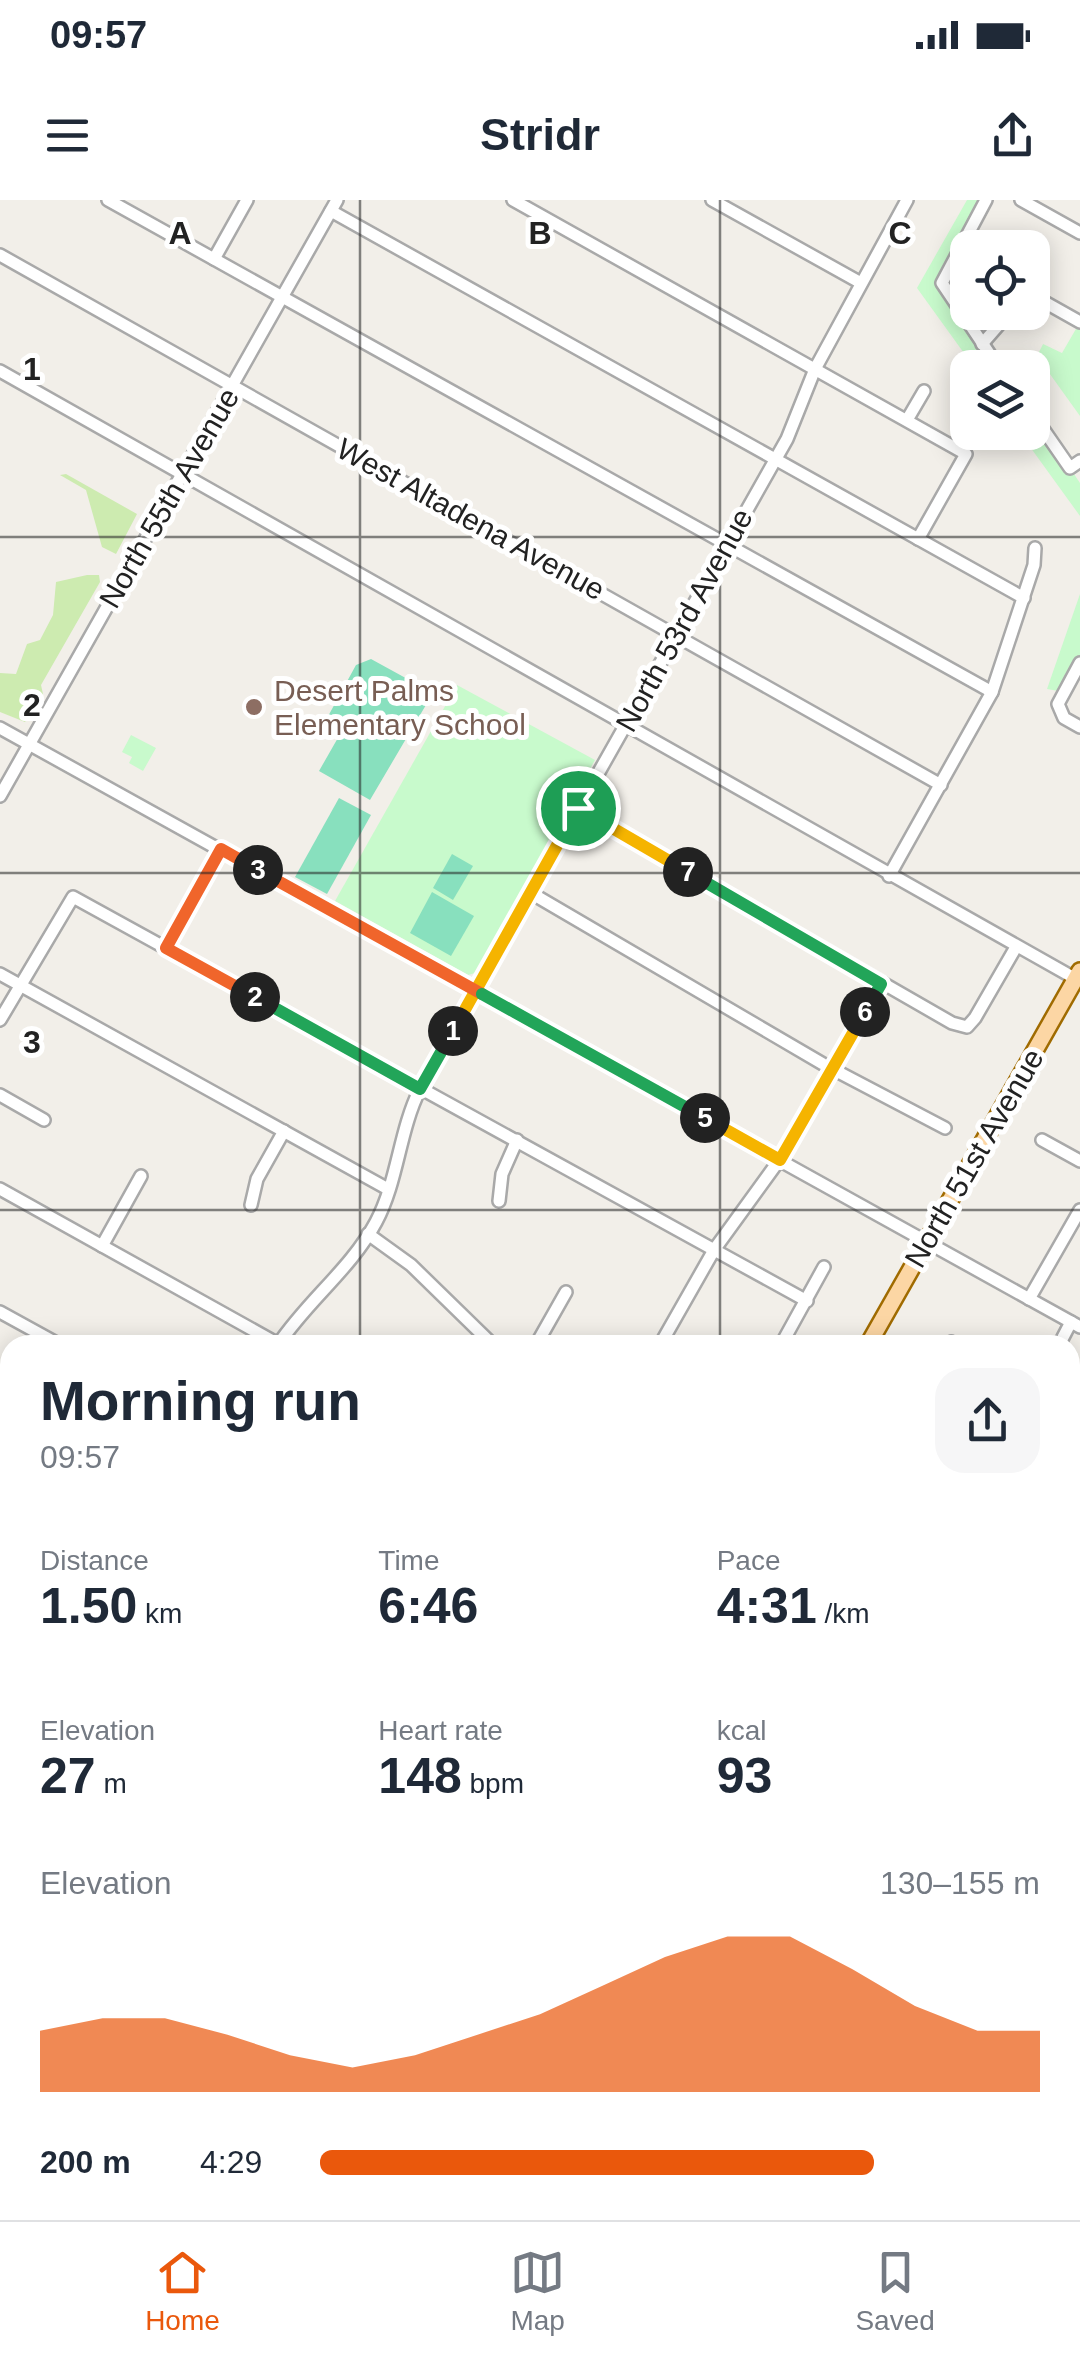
<!DOCTYPE html>
<meta charset="utf-8">
<style>
:root{--surface:#fff;--page:#f6f6f7;--text:#1f2937;--muted:#747a83;--line:#e0e1e3;--accent:#ea580c}
body{margin:0;font-family:Arial,sans-serif;background:var(--page);color:var(--text);height:100vh;display:flex;flex-direction:column;font-size:38px;white-space:nowrap}
*{box-sizing:border-box;margin:0}
p{font-size:32px;color:var(--muted)}
.icon{flex:none;width:55px;height:55px;fill:none;stroke:currentColor;stroke-width:2;stroke-linecap:round;stroke-linejoin:round}
.map{position:relative;flex:1;overflow:hidden}
.side{position:absolute;left:0px;top:1135px;width:1080px;height:885px;display:flex;flex-direction:column;background:var(--surface);border-radius:30px 30px 0 0;box-shadow:0 5px 25px #0003}
.side>*{flex:none}
.tools{position:absolute;left:950px;top:30px;display:grid;gap:20px}
.tools a{display:grid;place-items:center;width:100px;height:100px;border-radius:20px;background:var(--surface);box-shadow:0 5px 25px #0003;font-size:50px}
.pin{position:absolute;display:grid;place-items:center;width:85px;height:85px;color:#fff;margin:-42px;border:5px solid #fff;border-radius:50%;box-shadow:0 2px 10px #0007}
.km{position:absolute;width:50px;height:50px;margin:-25px;border-radius:50%;background:#222;color:#fff;font-size:28px;line-height:50px;text-align:center}
.round{display:grid;place-items:center;flex:none;width:105px;height:105px;border-radius:30px;background:var(--page)}
.head{display:flex;align-items:center;justify-content:space-between;height:170px;padding:0 40px}
h1{font-size:55px;font-weight:600;line-height:75px}
.figures{display:grid;grid-template-columns:repeat(3,1fr);gap:15px;height:170px;padding:10px 40px}
.figures div{display:grid;align-content:center}
.figures b{font-size:50px;font-weight:600}
.figures small{font-size:28px;font-weight:400}
.figures p{font-size:28px}
.chart{height:280px;padding:20px 40px}
.chart p{display:flex;justify-content:space-between}
.chart svg{width:100%;height:180px;margin-top:10px;fill:var(--accent);opacity:.7}
ul{padding:0 40px;list-style:none;font-size:32px}
li{display:grid;grid-template-columns:160px 120px 1fr;align-items:center;height:75px}
li i{height:25px;border-radius:12px;background:var(--accent)}
.status{display:flex;justify-content:space-between;align-items:center;height:70px;padding:0 50px;background:var(--surface);direction:ltr}
.status svg{height:28px;fill:currentColor}
header{display:flex;justify-content:space-between;align-items:center;height:130px;padding:0 40px;background:var(--surface);font-size:45px;font-weight:600}
.tabs{display:flex;justify-content:space-around;align-items:center;height:140px;border-top:2px solid var(--line);background:var(--surface);font-size:28px;color:var(--muted)}
.tabs a{display:grid;justify-items:center;gap:5px}
.tabs .current{color:var(--accent)}
.map>svg:first-child{display:block}
.grass{fill:#cdebb0}
.park{fill:#c8facc}
.pitch{fill:#88e0be}
.lines{fill:none;stroke-linecap:round;stroke-linejoin:round}
.minor-casing{stroke:#a9a9a9;stroke-width:16}
.major-casing{stroke:#a06b00;stroke-width:20}
.minor{stroke:#fff;stroke-width:11}
.major{stroke:#fcd6a4;stroke-width:15}
.split-1-casing{stroke:#fff;stroke-width:20}
.split-2-casing{stroke:#fff;stroke-width:20}
.split-3-casing{stroke:#fff;stroke-width:20}
.split-4-casing{stroke:#fff;stroke-width:20}
.split-5-casing{stroke:#fff;stroke-width:20}
.split-6-casing{stroke:#fff;stroke-width:20}
.split-7-casing{stroke:#fff;stroke-width:20}
.split-8-casing{stroke:#fff;stroke-width:20}
.split-1{stroke:#f5b400;stroke-width:12}
.split-2{stroke:#22a559;stroke-width:12}
.split-3{stroke:#f0652b;stroke-width:12}
.split-4{stroke:#f0652b;stroke-width:12}
.split-5{stroke:#22a559;stroke-width:12}
.split-6{stroke:#f5b400;stroke-width:12}
.split-7{stroke:#22a559;stroke-width:12}
.split-8{stroke:#f5b400;stroke-width:12}
.grid{fill:none;stroke:#222;stroke-width:2.5;stroke-opacity:0.55}
.education-dot{fill:#8d6e63;stroke:#fff;stroke-width:4}
.labels{text-anchor:middle;dominant-baseline:central;stroke-width:10;stroke-linejoin:round;paint-order:stroke}
.street-label{font-size:30px;fill:#222;stroke:#fff}
.education-label{font-size:30px;fill:#785e54;stroke:#fff;text-anchor:start}
.grid-label{font-size:32px;text-anchor:middle;font-weight:bold;fill:#222;stroke:#fff;stroke-width:10;stroke-linejoin:round;paint-order:stroke}
</style>
<div class="status"><b>09:57</b><svg viewBox="0 0 49 12"><path d="M0 12V9h3v3zM5 12V6h3v6zM10 12V3h3v9zM15 12V0h3v12zM26 1h20v11H26zM47 4h2v5h-2z"/></svg></div>
<header><svg class="icon" aria-label="menu" viewBox="0 0 24 24"><path d="M4 6h16M4 12h16M4 18h16"/></svg>Stridr<svg class="icon" aria-label="share" viewBox="0 0 24 24"><path d="M12 15V3M7 8l5-5 5 5M5 13v7h14v-7"/></svg></header>
<div class="map">
<svg width="1080" height="2020" viewBox="0 0 1080 2020">
<rect width="100%" height="100%" fill="#f2efe9"/>
<g class="grass">
<polygon points="66,274 137,314 116,354 102,347 86,290 60,275"/>
<polygon points="87,375 99,375 100,382 41,485 43,494 25,522 0,512 0,473 16,474 27,444 40,440 53,415 56,382"/>
</g>
<g class="park">
<polygon points="967,0 986,0 943,76 999,167 974,167 917,88"/>
<polygon points="1080,122 1080,216 1037,156 1043,144 1062,153"/>
<polygon points="1033,213 1080,283 1080,316 1020,233 1032,232"/>
<polygon points="1080,394 1080,463 1064,492 1047,489"/>
<polygon points="457,485 595,560 475,773 468,775 335,701"/>
<polygon points="131,535 156,548 143,571 129,563 132,557 122,552"/>
</g>
<g class="pitch">
<polygon points="371,459 433,493 370,600 319,571 343,529 326,520 356,465"/>
<polygon points="339,598 371,615 327,694 295,677"/>
<polygon points="452,654 473,666 453,700 433,688"/>
<polygon points="432,692 474,716 451,756 410,733"/>
</g>
<g class="lines">
<defs>
<g id="minor">
<polyline points="108,0 992,492"/>
<polyline points="513,0 966,254 918,339"/>
<polyline points="712,0 861,83"/>
<polyline points="986,0 942,83 999,168"/>
<polyline points="1021,0 1080,33"/>
<polyline points="331,11 1024,398"/>
<polyline points="0,55 941,585"/>
<polyline points="214,59 247,0"/>
<polyline points="1032,95 1080,122"/>
<polyline points="982,144 1010,112"/>
<polyline points="0,171 1076,779"/>
<polyline points="1032,213 1070,268 1080,261"/>
<polyline points="907,220 924,191"/>
<polyline points="1080,463 1058,504 1064,518 1080,527"/>
<polyline points="0,528 1080,1127"/>
<polyline points="0,596 337,0"/>
<polyline points="578,608 952,823 967,827 975,818 1016,747"/>
<polyline points="889,676 992,492 1034,365 1035,348"/>
<polyline points="531,693 823,864 945,928"/>
<polyline points="167,747 221,649"/>
<polyline points="0,774 388,989"/>
<polyline points="0,820 73,697 807,1101"/>
<polyline points="0,895 44,920"/>
<polyline points="1042,940 1080,961"/>
<polyline points="0,989 280,1145"/>
<polyline points="499,1001 502,974 517,940"/>
<polyline points="251,1005 257,979 284,931"/>
<polyline points="368,1034 411,1065 493,1145"/>
<polyline points="102,1046 141,976"/>
<polyline points="1029,1099 1080,1010"/>
<polyline points="0,1112 60,1145"/>
<path d="M278,1145C307,1101 351,1069 376,1022C398,981 399,931 420,889L787,239L815,169L907,0"/>
<polyline points="536,1145 566,1092"/>
<polyline points="660,1145 714,1050 788,948 881,784"/>
<polyline points="781,1145 824,1067"/>
<polyline points="949,1145 951,1142"/>
<polyline points="1059,1145 1071,1122"/>
<polyline points="0,1230 10,1234"/>
<polyline points="1070,1271 1080,1266"/>
<polyline points="0,1336 10,1342"/>
<polyline points="1070,1371 1080,1368"/>
<polyline points="0,1448 10,1454"/>
<polyline points="0,1560 10,1566"/>
<polyline points="1070,1588 1080,1594"/>
<polyline points="0,1635 10,1618"/>
<polyline points="1070,1706 1080,1711"/>
<polyline points="1070,1837 1080,1819"/>
<polyline points="1070,1946 1080,1952"/>
<polyline points="921,2010 939,2020"/>
<polyline points="729,2020 735,2010"/>
<polyline points="965,2020 971,2010"/>
</g>
<g id="major">
<polyline points="868,1145 1080,771"/>
<polyline points="0,1699 10,1705"/>
<polyline points="561,2010 579,2020"/>
<polyline points="363,2020 369,2010"/>
<polyline points="381,2020 386,2010"/>
</g>
</defs>
<use href="#minor" class="minor-casing"/>
<use href="#major" class="major-casing"/>
<use href="#minor" class="minor"/>
<use href="#major" class="major"/>
</g>
<g class="lines">
<defs>
<polyline id="split-1" points="453,831 578,608"/>
<polyline id="split-2" points="255,797 420,889 453,831"/>
<polyline id="split-3" points="255,797 166,748 221,649 258,670"/>
<polyline id="split-4" points="258,670 482,794"/>
<polyline id="split-5" points="482,794 705,918"/>
<polyline id="split-6" points="705,918 780,960 865,812"/>
<polyline id="split-7" points="688,672 881,784 865,812"/>
<polyline id="split-8" points="578,608 688,672"/>
</defs>
<use href="#split-1" class="split-1-casing"/>
<use href="#split-2" class="split-2-casing"/>
<use href="#split-3" class="split-3-casing"/>
<use href="#split-4" class="split-4-casing"/>
<use href="#split-5" class="split-5-casing"/>
<use href="#split-6" class="split-6-casing"/>
<use href="#split-7" class="split-7-casing"/>
<use href="#split-8" class="split-8-casing"/>
<use href="#split-1" class="split-1"/>
<use href="#split-2" class="split-2"/>
<use href="#split-3" class="split-3"/>
<use href="#split-4" class="split-4"/>
<use href="#split-5" class="split-5"/>
<use href="#split-6" class="split-6"/>
<use href="#split-7" class="split-7"/>
<use href="#split-8" class="split-8"/>
</g>
<path class="grid" d="M360,0V1145M720,0V1145M0,337H1080M0,673H1080M0,1010H1080M0,1347H10M1070,1347H1080M0,1683H10M1070,1683H1080M360,2010V2020M720,2010V2020"/>
<circle class="education-dot" cx="254" cy="507" r="10"/>
<g class="labels">
<g class="street-label">
<text transform="translate(169 298) rotate(-60)">North 55th Avenue</text>
<text transform="translate(471 319) rotate(29)">West Altadena Avenue</text>
<text transform="translate(684 420) rotate(-61)">North 53rd Avenue</text>
<text transform="translate(974 958) rotate(-60)">North 51st Avenue</text>
</g>
<g class="education-label">
<text x="274" y="490">Desert Palms<tspan x="274" dy="34">Elementary School</tspan></text>
</g>
</g>
<g class="grid-label">
<text x="180" y="44">A</text>
<text x="540" y="44">B</text>
<text x="900" y="44">C</text>
<text x="32" y="180">1</text>
<text x="32" y="516">2</text>
<text x="32" y="853">3</text>
</g>
</svg>
<div class="tools">
<a><svg class="icon" aria-label="locate" viewBox="0 0 24 24"><circle cx="12" cy="12" r="6"/><path d="M12 2v4M12 18v4M2 12h4M18 12h4"/></svg></a>
<a><svg class="icon" aria-label="layers" viewBox="0 0 24 24"><path d="M12 4l9 5-9 5-9-5zM3 14l9 5 9-5"/></svg></a>
</div>
<div class="pin" style="left:578px;top:608px;background:#1e9e55"><svg class="icon" aria-label="arrive" viewBox="0 0 24 24"><path d="M6 21V4h12l-3 4 3 4H6"/></svg></div>
<b class="km" style="left:453px;top:831px">1</b>
<b class="km" style="left:255px;top:797px">2</b>
<b class="km" style="left:258px;top:670px">3</b>
<b class="km" style="left:705px;top:918px">5</b>
<b class="km" style="left:865px;top:812px">6</b>
<b class="km" style="left:688px;top:672px">7</b>
<section class="side">
<div class="head"><div><h1>Morning run</h1><p>09:57</p></div><a class="round"><svg class="icon" aria-label="share" viewBox="0 0 24 24"><path d="M12 15V3M7 8l5-5 5 5M5 13v7h14v-7"/></svg></a></div>
<div class="figures">
<div><p>Distance</p><b>1.50<small> km</small></b></div>
<div><p>Time</p><b>6:46</b></div>
<div><p>Pace</p><b>4:31<small> /km</small></b></div>
</div>
<div class="figures">
<div><p>Elevation</p><b>27<small> m</small></b></div>
<div><p>Heart rate</p><b>148<small> bpm</small></b></div>
<div><p>kcal</p><b>93</b></div>
</div>
<div class="chart"><p><span>Elevation</span>130–155 m</p>
<svg viewBox="0 0 160 44" preserveAspectRatio="none"><path d="M0 44V29L10 26L20 26L30 30L40 35L50 38L60 35L70 30L80 25L90 18L100 11L110 6L120 6L130 14L140 23L150 29L160 29V44z"/></svg>
</div>
<ul>
<li><b>200 m</b>4:29<i style="width:77%"></i></li>
</ul>
</section>
</div>
<nav class="tabs">
<a class="current"><svg class="icon" aria-label="home" viewBox="0 0 24 24"><path d="M3 11l9-7 9 7M6 9v11h12V9"/></svg>Home</a>
<a><svg class="icon" aria-label="map" viewBox="0 0 24 24"><path d="M3 6l6-2 6 2 6-2v14l-6 2-6-2-6 2zM9 4v14M15 6v14"/></svg>Map</a>
<a><svg class="icon" aria-label="saved" viewBox="0 0 24 24"><path d="M7 4h10v16l-5-4-5 4z"/></svg>Saved</a>
</nav>
